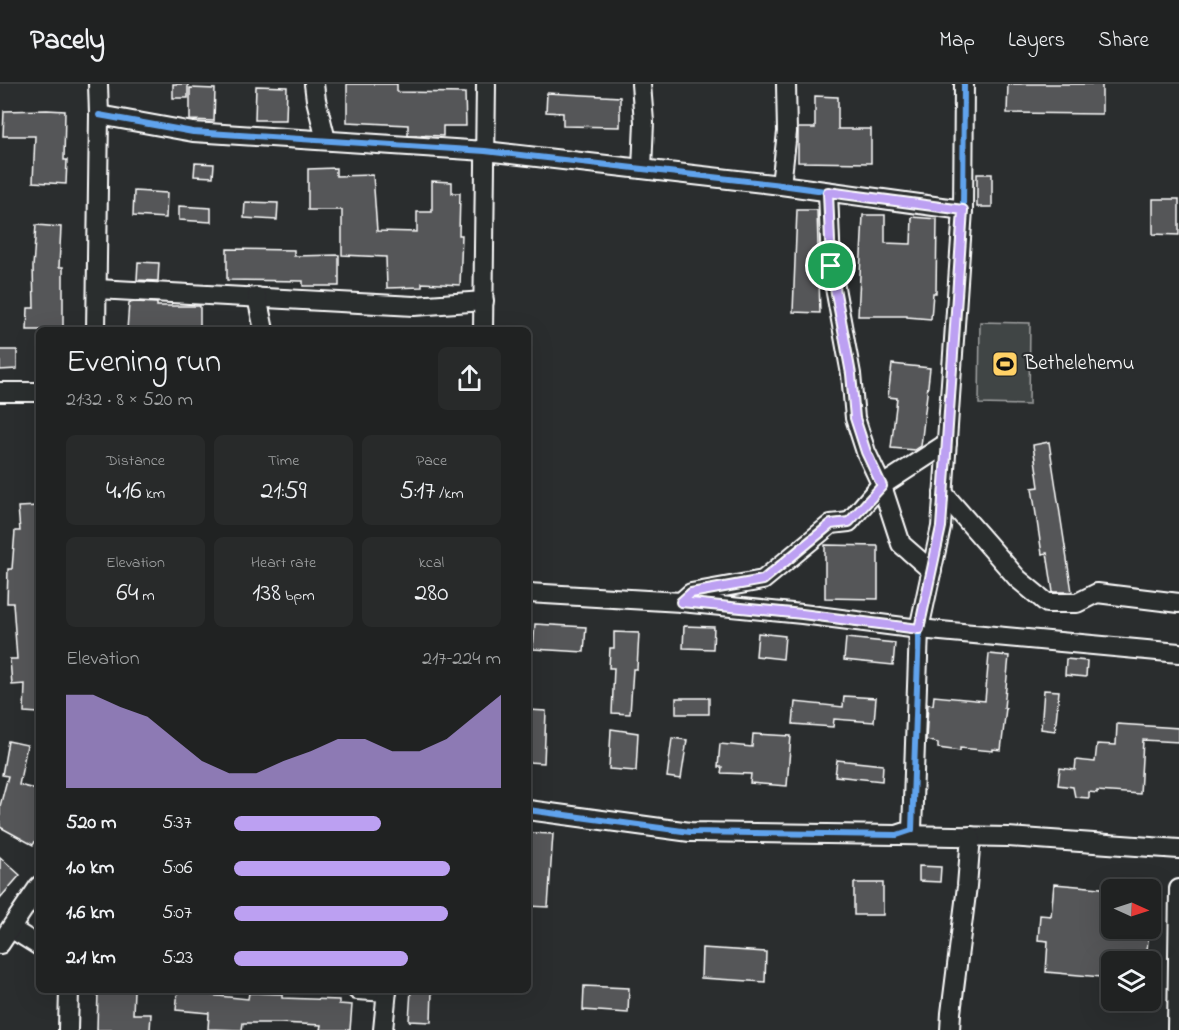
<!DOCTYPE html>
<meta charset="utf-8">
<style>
:root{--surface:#202222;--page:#282a2a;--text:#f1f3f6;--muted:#a2a4a5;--line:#3d3f40;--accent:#bca0f2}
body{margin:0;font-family:"Indie Flower",sans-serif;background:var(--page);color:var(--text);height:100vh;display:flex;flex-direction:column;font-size:22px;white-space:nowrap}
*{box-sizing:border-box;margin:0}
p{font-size:20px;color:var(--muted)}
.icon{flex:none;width:33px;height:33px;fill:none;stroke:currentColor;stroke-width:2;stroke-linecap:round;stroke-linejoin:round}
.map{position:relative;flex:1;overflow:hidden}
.sheet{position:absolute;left:36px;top:243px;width:495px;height:666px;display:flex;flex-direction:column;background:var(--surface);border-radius:9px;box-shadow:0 6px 24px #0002,0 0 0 2px var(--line)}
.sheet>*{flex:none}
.needle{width:39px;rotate:93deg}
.fabs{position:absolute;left:1101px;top:795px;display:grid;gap:12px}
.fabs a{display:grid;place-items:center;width:60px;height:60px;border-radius:9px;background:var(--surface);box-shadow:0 6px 24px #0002,0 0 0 2px var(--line);font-size:30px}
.pin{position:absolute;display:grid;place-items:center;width:51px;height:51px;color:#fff;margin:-26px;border:3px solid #fff;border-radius:50%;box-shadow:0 2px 6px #0007}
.round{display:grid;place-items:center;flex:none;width:63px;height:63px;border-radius:9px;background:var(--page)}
.summary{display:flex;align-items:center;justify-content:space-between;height:102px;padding:0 30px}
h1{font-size:33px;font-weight:600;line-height:45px}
.figures{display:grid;grid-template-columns:repeat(3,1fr);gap:9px;height:102px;padding:6px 30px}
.figures div{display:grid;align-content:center;border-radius:9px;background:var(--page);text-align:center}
.figures b{font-size:26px;font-weight:600}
.figures small{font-size:16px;font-weight:400}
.figures p{font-size:16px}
.chart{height:168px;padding:12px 30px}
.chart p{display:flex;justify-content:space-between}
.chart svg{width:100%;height:108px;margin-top:6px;fill:var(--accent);opacity:.7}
ul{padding:0 30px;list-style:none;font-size:20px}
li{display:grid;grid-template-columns:96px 72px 1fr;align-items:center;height:45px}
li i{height:15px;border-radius:8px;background:var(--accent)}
header{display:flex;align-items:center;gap:36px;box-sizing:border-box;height:84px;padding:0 30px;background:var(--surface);border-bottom:2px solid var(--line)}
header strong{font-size:28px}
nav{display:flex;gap:33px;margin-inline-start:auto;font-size:21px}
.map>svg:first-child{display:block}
.green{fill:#414445;stroke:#a0a2a2;stroke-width:1.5}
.building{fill:#555758;stroke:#fff;stroke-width:1.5}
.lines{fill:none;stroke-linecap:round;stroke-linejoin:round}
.minor-casing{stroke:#fff;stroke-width:22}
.minor{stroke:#2a2d2e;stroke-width:18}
.cycleway-casing{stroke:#2a2d2e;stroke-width:10}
.cycleway{stroke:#60a3ed;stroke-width:6}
.route-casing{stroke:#fff;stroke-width:12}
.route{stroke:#bca0f2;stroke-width:8}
.labels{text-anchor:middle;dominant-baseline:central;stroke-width:4.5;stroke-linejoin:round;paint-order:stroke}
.poi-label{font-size:21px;fill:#fff;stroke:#2a2d2e;text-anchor:start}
</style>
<header>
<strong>Pacely</strong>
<nav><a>Map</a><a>Layers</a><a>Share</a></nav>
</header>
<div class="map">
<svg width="1179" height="946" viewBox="0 0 1179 946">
<rect width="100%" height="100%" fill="#2a2d2e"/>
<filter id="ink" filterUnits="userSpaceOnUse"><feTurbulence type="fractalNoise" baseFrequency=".0167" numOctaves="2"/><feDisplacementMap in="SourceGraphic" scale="12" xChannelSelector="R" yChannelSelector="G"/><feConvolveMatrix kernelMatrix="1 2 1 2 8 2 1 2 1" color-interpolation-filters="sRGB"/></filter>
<g filter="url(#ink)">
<polygon class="green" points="980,238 1030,239 1029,321 979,320"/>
<g class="building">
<rect x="173" y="0" width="15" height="14"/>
<polygon points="347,0 397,0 397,8 465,9 466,42 443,42 443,52 414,51 408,51 408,41 347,38"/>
<polygon points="1008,0 1102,0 1102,30 1007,29"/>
<polygon points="256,2 287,3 286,36 255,36"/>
<polygon points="190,4 215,5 214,37 190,36"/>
<polygon points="547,9 620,13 620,43 563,42 563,29 546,28"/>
<polygon points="815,12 838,13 838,45 871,45 871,79 798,78 798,44 815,44"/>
<polygon points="47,26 65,27 64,76 67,76 66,100 33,98 35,52 3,52 4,27"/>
<polygon points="195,79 214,80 213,93 194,92"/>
<polygon points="336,84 336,92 373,91 377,147 417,148 417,128 432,128 432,97 452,98 452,109 460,109 459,151 462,151 460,201 422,199 422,203 387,204 386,173 342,171 342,126 308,126 308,85"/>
<rect x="977" y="90" width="15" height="33"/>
<polygon points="134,107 167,109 166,134 133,132"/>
<polygon points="1153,115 1179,115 1179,151 1153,150"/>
<polygon points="245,118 278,119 277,136 244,134"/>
<polygon points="179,122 211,124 211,138 179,136"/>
<polygon points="797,126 817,126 820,229 793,228"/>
<polygon points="863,131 885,131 885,159 911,160 912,133 937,135 936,209 933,209 931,235 907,233 907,232 858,232"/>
<polygon points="36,141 61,143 59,183 63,183 63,246 27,246 28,224 34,224 33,183"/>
<polygon points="227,165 294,166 294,172 339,171 339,202 303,202 303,197 227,196"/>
<polygon points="138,178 159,179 158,197 137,196"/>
<polygon points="135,218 157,219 157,222 200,222 200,246 127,246 129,219"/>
<polygon points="0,266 17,266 17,285 0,286"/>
<polygon points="892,280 930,284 921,362 915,366 891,364 897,314 888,313"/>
<polygon points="1049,358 1072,508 1053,508 1047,469 1042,470 1032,404 1039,403 1033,361"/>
<polygon points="39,422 39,629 24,628 25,600 12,601 10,575 17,575 13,519 7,519 8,485 12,485 15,447 20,447 18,423"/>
<polygon points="825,461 878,462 878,515 825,514"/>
<polygon points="535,540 586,543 584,568 533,565"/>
<polygon points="684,542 714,543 713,565 683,564"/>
<polygon points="614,548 639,549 637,585 633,585 630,630 612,629 614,584 609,584 610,564 614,564"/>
<polygon points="758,549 785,552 783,575 756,572"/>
<polygon points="846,554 895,559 893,581 844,576"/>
<polygon points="989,570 1009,572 1004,624 1006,624 1001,666 993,665 993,667 960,664 960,667 938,664 938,659 926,656 928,620 933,621 934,612 985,617"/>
<polygon points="1066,575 1087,577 1086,593 1065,591"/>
<polygon points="1044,606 1059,607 1055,647 1041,645"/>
<polygon points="844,612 876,614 874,638 834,635 833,643 793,640 795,618 843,623"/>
<rect x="676" y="614" width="33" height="16"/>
<polygon points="528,626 546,627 544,679 528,678"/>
<polygon points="1117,640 1179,644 1179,658 1143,656 1140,710 1097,707 1097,709 1089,708 1089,714 1075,713 1073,703 1058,701 1060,684 1075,686 1076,676 1095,678 1097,660 1116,661"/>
<polygon points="611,645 638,649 636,687 609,685"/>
<polygon points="753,650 791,652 787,702 750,699 751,690 721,689 722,683 718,683 720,660 752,663"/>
<polygon points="672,654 687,656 681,695 667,693"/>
<polygon points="8,657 27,661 19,701 39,706 39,750 33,761 0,743 0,722 8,692 2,691"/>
<polygon points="837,676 883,681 882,697 835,692"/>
<polygon points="531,749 553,750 548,823 528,822"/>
<polygon points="0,773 20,791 0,814"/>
<polygon points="919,782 941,783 940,798 919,797"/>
<rect x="854" y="799" width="29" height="32"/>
<polygon points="1054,800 1112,805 1112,844 1149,844 1146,878 1112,878 1112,894 1046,888 1048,857 1038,856 1040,831 1051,832"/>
<polygon points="702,864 766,868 765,898 701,894"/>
<polygon points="584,902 629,904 628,929 583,926"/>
<polygon points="98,906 134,906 133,930 151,930 150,946 97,946"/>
<polygon points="178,906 209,907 209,911 248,915 249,909 282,910 282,914 339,916 339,920 352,921 350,946 320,946 321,941 280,939 243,939 242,946 208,945 209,929 176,926"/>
<polygon points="411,906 432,906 431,938 409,937"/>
</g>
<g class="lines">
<defs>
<g id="minor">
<polyline points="314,0 316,16 326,56"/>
<polyline points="641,0 644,38 642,85"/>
<polyline points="99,31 193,48 485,67 781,101 963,126"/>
<polyline points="781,101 787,48 786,0"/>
<polyline points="828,108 831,182 851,290 855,334 866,368 882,402 901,460 932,487"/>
<polyline points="97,205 414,222 484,217"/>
<polyline points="257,213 264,246"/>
<polyline points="96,246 99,31 98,0"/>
<polyline points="483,246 486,0"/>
<polyline points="0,308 39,308"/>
<polyline points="943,409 1018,495 1047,519 1077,519 1097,509 1179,519"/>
<polyline points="528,509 681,518 802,530 919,545 1179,569"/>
<polyline points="681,518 691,509 763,496 831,440 849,438 878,404 947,359"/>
<polyline points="528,726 690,748 897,751 912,746 919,545 941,443 963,126 964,0"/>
<polyline points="899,751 1008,753 1179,765"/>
<polyline points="12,845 39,862"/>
<polyline points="0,860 39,802"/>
<polyline points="357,906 387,908"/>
<polyline points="68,946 69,906"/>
<polyline points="383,946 387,906"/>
<polyline points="950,946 951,929 967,802 971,752"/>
<polyline points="1177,946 1179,805"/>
</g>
</defs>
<use href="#minor" class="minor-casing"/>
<use href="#minor" class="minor"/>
<defs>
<g id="cycleway">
<polyline points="99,31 193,48 485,67 781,101 963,126"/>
<polyline points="528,726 690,748 897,751 912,746 919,545 941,443 963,126 964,0"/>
</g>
</defs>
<use href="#cycleway" class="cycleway-casing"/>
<use href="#cycleway" class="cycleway"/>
</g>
</g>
<g class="lines" filter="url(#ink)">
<defs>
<polygon id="route" points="828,108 963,126 941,443 919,545 802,530 681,518 691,509 763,496 831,440 849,438 882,402 866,368 855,334 851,290 831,182"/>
</defs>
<use href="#route" class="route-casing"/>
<use href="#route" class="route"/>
</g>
<defs>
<symbol id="stadium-square" viewBox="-11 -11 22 22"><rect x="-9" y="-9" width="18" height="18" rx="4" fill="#ffd166" stroke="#2a2d2e"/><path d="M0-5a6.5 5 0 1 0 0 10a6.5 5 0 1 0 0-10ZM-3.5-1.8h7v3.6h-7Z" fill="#111"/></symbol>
</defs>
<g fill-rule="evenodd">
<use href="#stadium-square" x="990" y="265" width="30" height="30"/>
</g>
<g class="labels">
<g class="poi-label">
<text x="1024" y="280">Bethelehemu</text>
</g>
</g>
</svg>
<div class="fabs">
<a><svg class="needle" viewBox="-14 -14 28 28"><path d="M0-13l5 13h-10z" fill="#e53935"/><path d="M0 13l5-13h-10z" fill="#a2a4a5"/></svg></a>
<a><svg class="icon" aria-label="layers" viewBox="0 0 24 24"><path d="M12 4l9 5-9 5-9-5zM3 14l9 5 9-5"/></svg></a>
</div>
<div class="pin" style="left:831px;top:182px;background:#1e9e55"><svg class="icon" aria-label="arrive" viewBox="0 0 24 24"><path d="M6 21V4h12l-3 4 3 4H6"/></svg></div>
<section class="sheet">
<div class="summary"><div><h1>Evening run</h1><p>21:32 · 8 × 520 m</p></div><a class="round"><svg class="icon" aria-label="share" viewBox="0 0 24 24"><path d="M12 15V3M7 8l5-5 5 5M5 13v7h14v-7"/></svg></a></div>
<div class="figures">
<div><p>Distance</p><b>4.16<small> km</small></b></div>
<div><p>Time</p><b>21:59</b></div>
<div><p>Pace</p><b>5:17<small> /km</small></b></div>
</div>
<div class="figures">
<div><p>Elevation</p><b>64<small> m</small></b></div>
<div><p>Heart rate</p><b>138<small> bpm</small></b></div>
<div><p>kcal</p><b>280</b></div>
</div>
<div class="chart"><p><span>Elevation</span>217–224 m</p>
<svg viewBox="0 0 160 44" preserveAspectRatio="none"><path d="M0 44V6L10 6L20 11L30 15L40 24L50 33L60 38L70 38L80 33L90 29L100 24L110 24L120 29L130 29L140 24L150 15L160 6V44z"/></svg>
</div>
<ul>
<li><b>520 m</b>5:37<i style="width:55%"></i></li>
<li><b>1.0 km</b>5:06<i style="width:81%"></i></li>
<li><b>1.6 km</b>5:07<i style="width:80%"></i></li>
<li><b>2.1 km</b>5:23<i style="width:65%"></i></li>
</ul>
</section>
</div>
